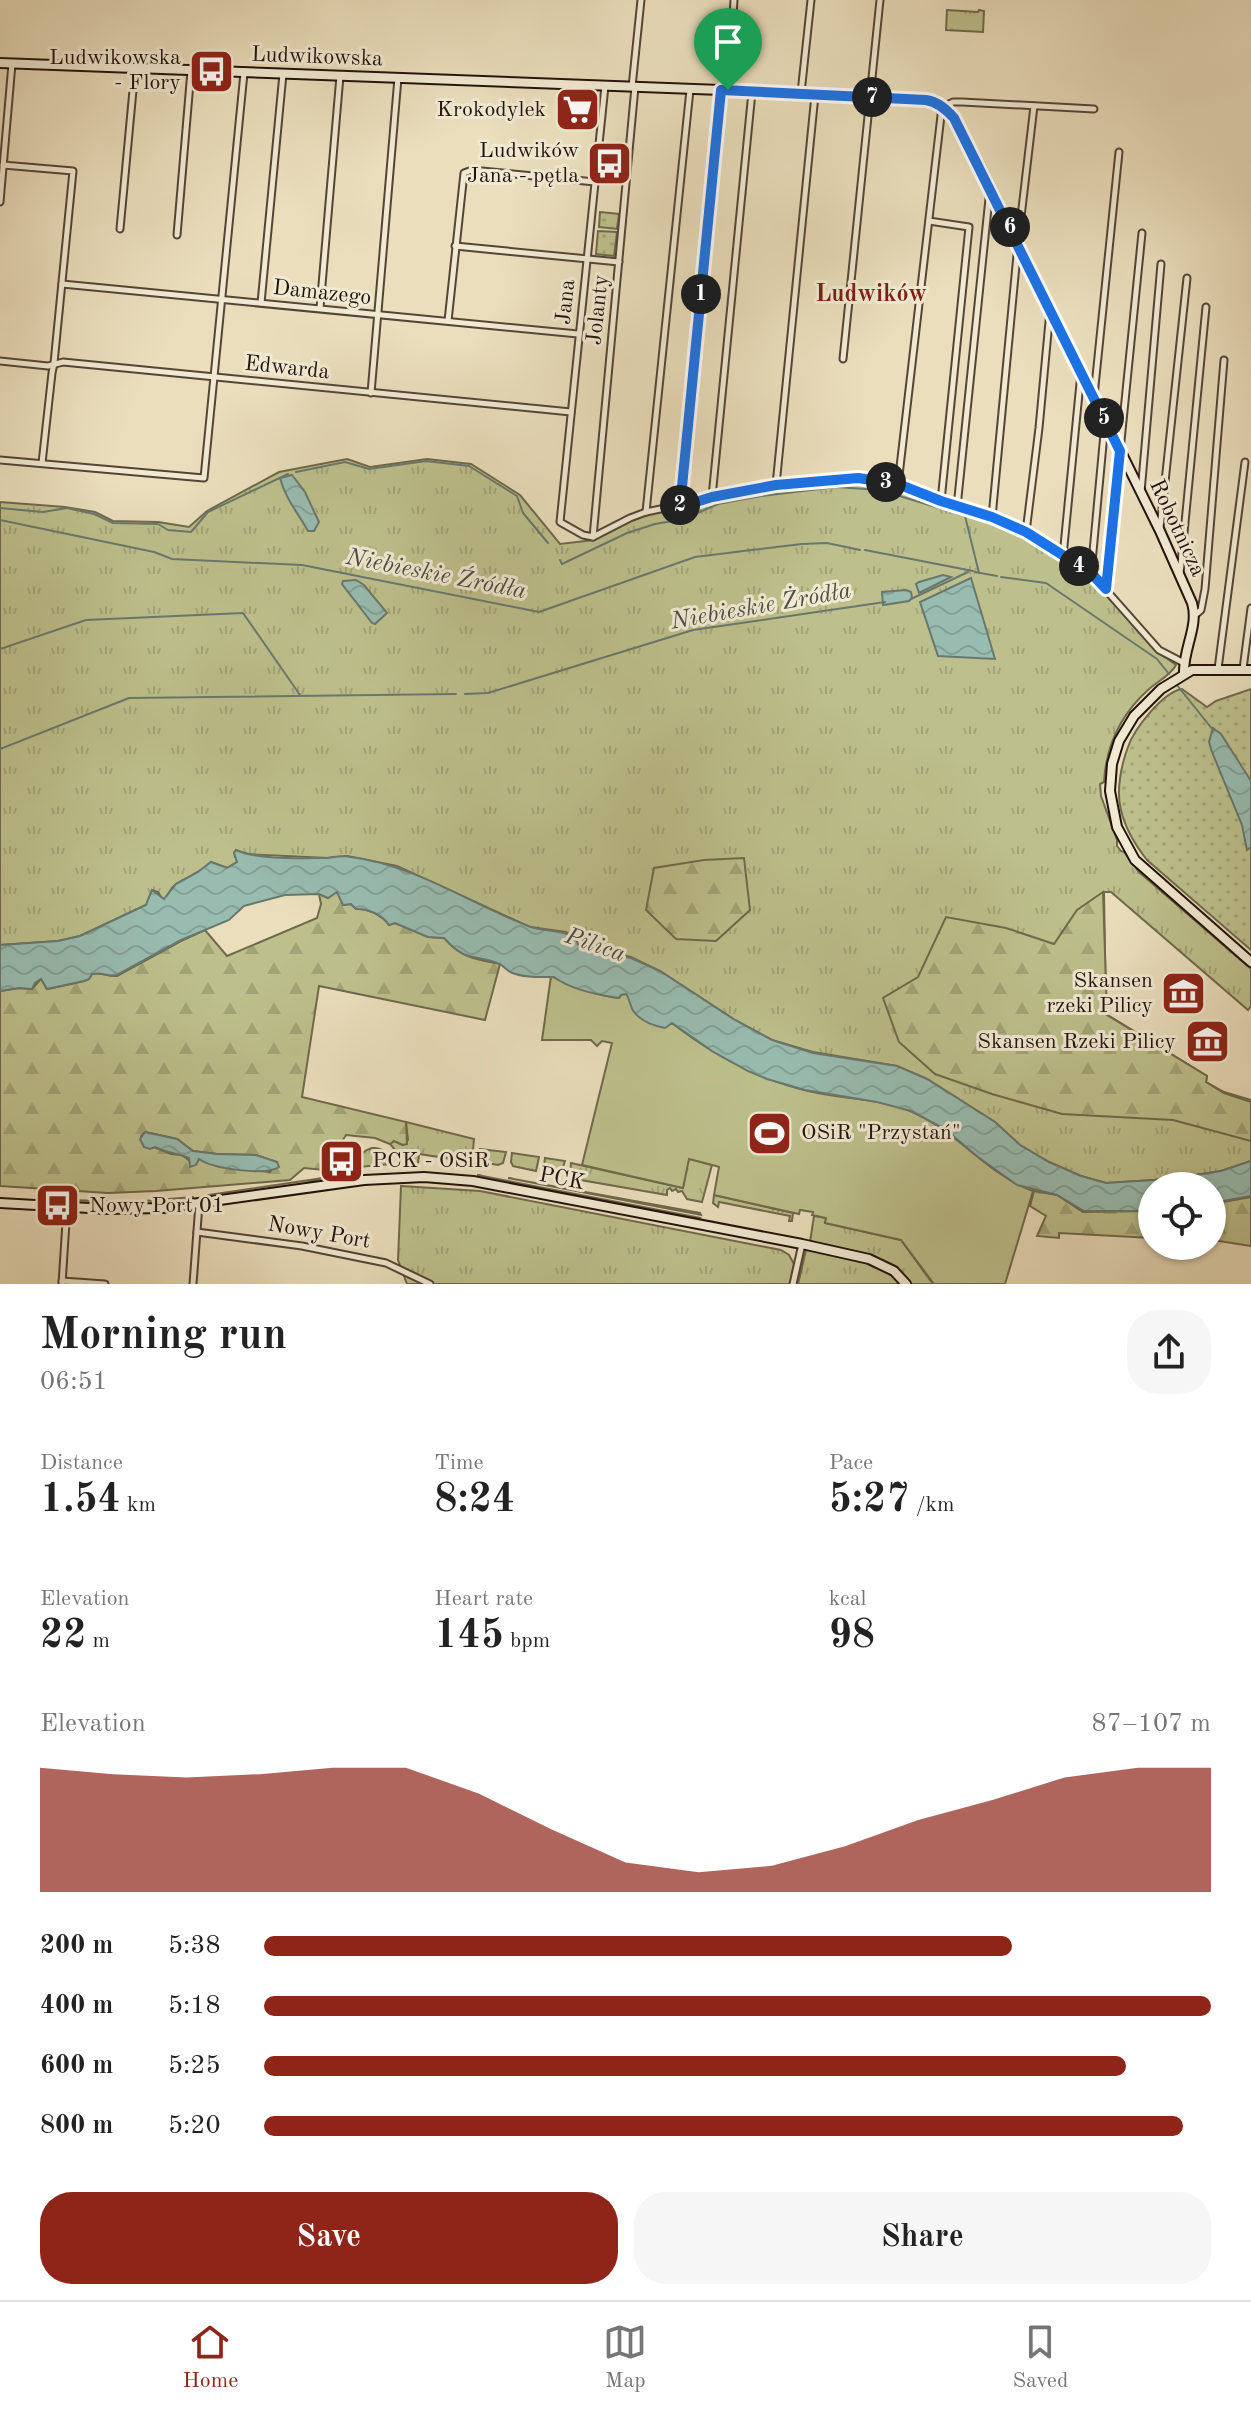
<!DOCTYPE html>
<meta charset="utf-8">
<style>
:root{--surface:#fff;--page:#f6f6f6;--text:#222;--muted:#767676;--line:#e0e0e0;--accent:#8f2418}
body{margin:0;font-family:"Old Standard TT",serif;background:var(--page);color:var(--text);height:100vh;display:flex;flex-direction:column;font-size:30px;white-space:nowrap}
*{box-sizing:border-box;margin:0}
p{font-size:26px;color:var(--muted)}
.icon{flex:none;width:44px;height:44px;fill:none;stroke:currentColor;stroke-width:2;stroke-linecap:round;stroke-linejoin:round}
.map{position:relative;height:1284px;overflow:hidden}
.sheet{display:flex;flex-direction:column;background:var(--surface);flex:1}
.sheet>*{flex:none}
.controls{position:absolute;left:1138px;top:1172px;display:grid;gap:16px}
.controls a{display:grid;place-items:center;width:88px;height:88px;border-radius:50%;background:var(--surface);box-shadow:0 2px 6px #0004;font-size:40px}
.pin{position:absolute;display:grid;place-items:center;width:68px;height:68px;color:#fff;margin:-82px -34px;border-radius:50% 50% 50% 0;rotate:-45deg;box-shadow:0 0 8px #0007}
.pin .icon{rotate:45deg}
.km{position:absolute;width:40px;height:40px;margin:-20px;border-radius:50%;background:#222;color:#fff;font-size:22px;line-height:40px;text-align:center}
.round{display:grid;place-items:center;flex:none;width:84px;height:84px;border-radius:32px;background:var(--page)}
.headline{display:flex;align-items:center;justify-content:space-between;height:136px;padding:0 40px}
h1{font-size:44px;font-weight:800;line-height:60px}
.stats{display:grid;grid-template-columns:repeat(3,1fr);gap:12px;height:136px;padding:8px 40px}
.stats div{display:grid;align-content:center}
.stats b{font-size:40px;font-weight:800}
.stats small{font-size:22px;font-weight:400}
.stats p{font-size:22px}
.chart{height:224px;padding:16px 40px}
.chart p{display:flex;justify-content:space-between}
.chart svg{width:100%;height:144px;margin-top:8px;fill:var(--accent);opacity:.7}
.primary-button{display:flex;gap:16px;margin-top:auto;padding:16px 40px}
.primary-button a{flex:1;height:92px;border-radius:32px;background:var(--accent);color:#fff;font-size:32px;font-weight:800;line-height:92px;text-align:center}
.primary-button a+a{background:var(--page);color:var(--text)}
ul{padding:0 40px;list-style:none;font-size:26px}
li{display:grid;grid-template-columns:128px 96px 1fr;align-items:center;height:60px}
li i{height:20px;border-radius:10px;background:var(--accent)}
.tabs{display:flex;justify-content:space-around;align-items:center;height:112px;border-top:2px solid var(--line);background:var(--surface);font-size:22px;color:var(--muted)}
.tabs a{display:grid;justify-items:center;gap:4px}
.tabs .on{color:var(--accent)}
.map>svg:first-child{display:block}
.grass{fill:url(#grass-tufts);stroke:#70694c;stroke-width:2}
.forest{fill:url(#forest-firs);stroke:#70694c;stroke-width:2;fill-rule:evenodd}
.park{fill:url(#park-dots);stroke:#70694c;stroke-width:2}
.pitch{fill:#bdc08c;stroke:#70694c;stroke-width:2}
.water{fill:url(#water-waves);stroke:#69786e;stroke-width:2}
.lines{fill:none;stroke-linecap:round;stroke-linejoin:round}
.stream{stroke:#69786e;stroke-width:2}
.street-casing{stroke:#554537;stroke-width:9}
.secondary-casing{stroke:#23120b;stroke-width:12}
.street{stroke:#f1ead3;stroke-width:5}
.secondary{stroke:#f1ead3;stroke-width:8}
.route-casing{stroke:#fff;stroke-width:16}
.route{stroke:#1a73e8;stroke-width:10}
.labels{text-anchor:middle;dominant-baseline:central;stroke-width:6;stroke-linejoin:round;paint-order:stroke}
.street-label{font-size:22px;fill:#23120b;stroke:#f1ead3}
.poi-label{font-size:22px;fill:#23120b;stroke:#f1ead3;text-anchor:end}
.neighbourhood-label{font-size:24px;font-weight:bold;fill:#7a1f14;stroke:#f1ead3}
.water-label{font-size:24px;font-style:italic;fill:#4c4e45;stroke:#f1ead3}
</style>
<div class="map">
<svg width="1251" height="1284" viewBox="0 0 1251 1284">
<defs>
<pattern id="grass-tufts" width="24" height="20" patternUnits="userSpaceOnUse" patternTransform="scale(2)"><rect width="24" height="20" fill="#bdc08c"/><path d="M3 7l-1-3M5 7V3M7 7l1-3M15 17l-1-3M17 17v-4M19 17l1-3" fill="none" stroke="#a2a477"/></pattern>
<pattern id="forest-firs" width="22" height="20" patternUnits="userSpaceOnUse" patternTransform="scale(2)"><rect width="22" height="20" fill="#bdc08c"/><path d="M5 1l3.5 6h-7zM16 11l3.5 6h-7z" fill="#a2a477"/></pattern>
<pattern id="park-dots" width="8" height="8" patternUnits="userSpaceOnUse" patternTransform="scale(2)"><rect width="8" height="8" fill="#bdc08c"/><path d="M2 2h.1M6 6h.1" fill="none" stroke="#a2a477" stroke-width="1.8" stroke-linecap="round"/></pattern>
<pattern id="water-waves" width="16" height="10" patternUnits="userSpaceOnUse" patternTransform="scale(2)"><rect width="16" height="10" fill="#98bcb0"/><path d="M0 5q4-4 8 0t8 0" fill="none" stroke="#83a196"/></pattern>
</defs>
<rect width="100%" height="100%" fill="#eadebc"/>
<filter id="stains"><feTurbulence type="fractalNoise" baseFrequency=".0025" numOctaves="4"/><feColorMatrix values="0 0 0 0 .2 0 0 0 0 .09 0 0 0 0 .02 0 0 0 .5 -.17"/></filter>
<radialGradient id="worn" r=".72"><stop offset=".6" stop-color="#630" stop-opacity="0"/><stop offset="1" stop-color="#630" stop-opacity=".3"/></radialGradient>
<g class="grass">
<polygon points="947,10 978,12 979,10 984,11 983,32 946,30"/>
<path d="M347,459L370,467L427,459L471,464L520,495L560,544L594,540L630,519L648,513L680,509L714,499L779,487L849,480L870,481L899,489L992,520L1027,535L1090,576L1157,651L1176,665C1171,675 1158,681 1149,689C1121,714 1106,745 1104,782L1100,784L1101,796L1117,840V846L1121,851L1124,852L1139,872L1251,969V1006L1248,1010L1111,892H1104L1106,1014L1207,1076L1206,1082L1224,1092L1251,1100V1161L1221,1171L1170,1179L1106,1183L1081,1176L1049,1162L1020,1145L995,1122L927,1079L897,1066L813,1052L772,1040L735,1020L660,971L631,957L579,947L575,937L566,932L530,927L397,866L347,856L328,858L246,854L236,850L234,853L237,862L227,868L211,862C201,873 188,876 176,884C169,889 170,894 163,900L158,892L152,890L146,905L80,936L58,941L0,945V502L65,507L95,512L113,521L158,522L189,527L207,511L279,472Z"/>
<polygon points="406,1122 474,1139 472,1162 419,1154 418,1164 400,1163 396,1151 390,1144 394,1141 403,1145 408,1140"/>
<path d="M372,1148C382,1147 389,1153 390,1164L359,1167C357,1157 362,1151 372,1148Z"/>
<polygon points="480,1149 506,1152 503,1163 498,1165 480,1162"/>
<polygon points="512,1153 539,1157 536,1171 513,1166 511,1162"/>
<polygon points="545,1158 565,1161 561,1173 557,1175 543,1172"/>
<polygon points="688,1158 712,1165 702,1202 687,1199 682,1191 678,1192 676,1189 672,1191 670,1188 667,1190 667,1195 575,1179 570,1173 571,1163 683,1188"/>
<polygon points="477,1175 700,1218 698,1220"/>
<polygon points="323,1178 306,1183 305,1185 201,1200 200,1198 202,1196"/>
<polygon points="508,1178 700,1213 701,1215"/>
<polygon points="401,1186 480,1191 781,1250 789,1255 794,1264 790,1284 407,1284 398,1260"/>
<polygon points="714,1195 793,1213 792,1221 789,1221 790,1216 719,1202 718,1207 713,1203"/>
<path d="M193,1197L195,1201C153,1205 111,1206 68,1203L71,1200L132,1202Z"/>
<path d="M814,1216L826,1218L825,1223L901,1240L933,1284H911C885,1254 846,1251 810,1242Z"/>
<path d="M809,1249C842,1257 877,1260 903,1284H798L806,1250Z"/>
</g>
<g class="forest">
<polygon points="744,858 750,910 716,941 676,939 646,910 654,868 704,860"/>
<path d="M337,891L343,905L351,904L356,909C367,908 382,915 389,925L395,923L428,937L444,938C462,958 475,959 500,964L485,1020L319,986L302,1097L406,1122L407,1144L403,1145L394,1141L390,1144L375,1138L346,1135L324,1170L304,1168L290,1180L156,1191L108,1193L0,1186V991L19,988L32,989L41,979L47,989L84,981L89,979L92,974C102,972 108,977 117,976L181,941L205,930L227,956L317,918L321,904L319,894L328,898ZM145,1132L177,1139L193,1151L217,1154L256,1155L277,1162L270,1172L220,1167L199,1159L196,1162L190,1161L182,1155L171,1154L154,1147H144L141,1136Z"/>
<polygon points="1103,892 1107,1015 1207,1076 1206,1082 1224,1093 1251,1102 1251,1141 1173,1120 1062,1114 992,1094 935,1074 899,1042 883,998 918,977 946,917 1006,928 1054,944 1077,910"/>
<polygon points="1034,1191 1057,1195 1083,1212 1152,1211 1152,1238 1059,1233 1059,1238 1037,1236 1046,1216 1030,1206"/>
<polygon points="1251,1197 1251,1246 1212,1240 1212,1204"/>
</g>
<g class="park">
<polygon points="600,212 619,214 617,229 599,227"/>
<polygon points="598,231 617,232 614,256 596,254"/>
<path d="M1182,689L1207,707L1216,701L1251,689V950L1147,860C1136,846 1125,828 1121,810C1116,792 1121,765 1128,747C1134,729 1163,692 1182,689Z"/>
</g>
<path class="pitch" d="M551,976C572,986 594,995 619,998L621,995L626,993C639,1006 658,1012 672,1023C713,1055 757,1079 808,1091C841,1099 879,1098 910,1111C957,1130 986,1174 1033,1191L1005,1284H934L901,1240L825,1223L826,1218L812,1215L813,1212L800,1210L799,1214L714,1195L719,1167L716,1166L689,1159L683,1188L582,1165L612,1043L602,1041L597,1046L591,1040H542Z"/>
<g class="water">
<path d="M292,475L305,492L319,522L314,531H308C298,513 285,498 280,478Z"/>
<polygon points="943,575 951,577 919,593 916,584 919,582"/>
<polygon points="971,578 995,659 938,656 920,602"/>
<polygon points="356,580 364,585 387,613 375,624 372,623 342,584 343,581"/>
<polygon points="906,590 911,592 912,598 909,601 883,605 882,592"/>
<polygon points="1213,728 1221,734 1251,781 1251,847 1247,850 1242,825 1212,752 1209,742"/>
<path d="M236,850C258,860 302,858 327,858C335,857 343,855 351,857C415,865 469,903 528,926C544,932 561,929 575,937L579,947L631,958L660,971L735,1020L772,1040L813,1053L897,1066L927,1079L995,1122L1020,1145L1049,1162L1081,1176L1106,1183L1170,1179L1221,1171L1251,1161V1196L1212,1203V1186H1152V1211H1084L1057,1195L1017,1185L978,1157L945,1129L911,1111L877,1102L805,1090L767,1079L748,1071L712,1051L672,1023L665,1028C654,1026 642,1022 634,1012C630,1007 630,999 626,994L621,995L619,998C598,995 571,990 554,977C541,977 523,978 510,972C507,970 503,966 500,964C473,953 468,964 444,938L428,937L395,923L389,925C383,915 367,908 356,909L351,904L343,905L337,892L328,898L319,894L285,895L244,906L229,920L181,940L117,975C108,977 102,972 92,974L89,979L84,981L47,989L41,979L35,983L32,989L19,988L0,991V945L58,941L80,936L146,905L152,890L164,899L176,884L198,872L211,862L227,868L237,862L234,853Z"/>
<path d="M145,1132L177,1139L193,1151L217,1154L256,1155L277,1162L279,1167C266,1176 213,1169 199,1159L196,1165L190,1167L189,1158C178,1153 166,1153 155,1147L150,1149L144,1147L140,1139Z"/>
</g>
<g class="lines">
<g class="stream">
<polyline points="296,472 345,462 369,469 426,461 469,466 517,496 523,513 548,543"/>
<polyline points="0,508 43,512 67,508 94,514 113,523 158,524 168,530 191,532 208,512 288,474"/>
<polyline points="0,520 154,552 172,559 302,565 539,612 695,557 802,544 827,543 860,550"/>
<polyline points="865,550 973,571"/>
<polyline points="560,560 562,564 627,533 655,524 684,519 718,504 761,496 836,487 880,490 965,516 979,573"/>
<polyline points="975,572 997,576"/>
<polyline points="1001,577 1046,583 1157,659 1169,674"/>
<polyline points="911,599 968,572"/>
<polyline points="0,649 86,620 243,613 300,695"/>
<polyline points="1177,685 1213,730"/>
<polyline points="465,694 488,693 693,630 885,602"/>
<polyline points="0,749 129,698 456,694"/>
</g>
<defs>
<g id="street">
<polyline points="605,86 560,522 583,535 593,537 630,518 646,512 776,485 858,478 898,484 941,501 992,517 1026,532 1091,573 1159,650 1184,663"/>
<polyline points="632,87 641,0"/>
<polyline points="728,90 734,0"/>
<polyline points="801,93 811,0"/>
<polyline points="3,165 73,171 54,363 52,373 42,463"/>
<polyline points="0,202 12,64"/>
<polyline points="929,221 969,227 941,501"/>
<polyline points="120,229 135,69"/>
<polyline points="177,235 191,71"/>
<polyline points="455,246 619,262"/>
<polyline points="62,284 578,334"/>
<polyline points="261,303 283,74"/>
<polyline points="320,308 340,76"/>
<polyline points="448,321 464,173 472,170 595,182"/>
<polyline points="843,359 880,0"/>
<polyline points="0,361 48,366 63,362 571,412"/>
<polyline points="371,393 398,78"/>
<polyline points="1094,396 1119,152"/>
<polyline points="0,460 204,478 244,73"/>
<polyline points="898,484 942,107 953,102 962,102 1094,109"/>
<polyline points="776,485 815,95"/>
<polyline points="1141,492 1161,264"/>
<polyline points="712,497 752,92"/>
<polyline points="680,507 721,91"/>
<polyline points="957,507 990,189"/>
<polyline points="646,512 690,90"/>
<polyline points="992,517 1019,234 1034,106"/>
<polyline points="1160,528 1187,278"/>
<polyline points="1026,532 1039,428 1050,311"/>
<polyline points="593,537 635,87"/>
<polyline points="1063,556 1081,373"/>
<polyline points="1091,573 1105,423"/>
<polyline points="1180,574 1206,307"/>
<polyline points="1106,589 1142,233"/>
<polyline points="1194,616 1201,610 1205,589 1224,360"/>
<polyline points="1218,669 1245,462"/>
<polyline points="1243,669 1251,608"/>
<polyline points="197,1232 302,1246 386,1263 430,1284"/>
<polyline points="62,1281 105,1284"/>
<polyline points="62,1284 67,1207"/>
<polyline points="193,1284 199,1204"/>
<polyline points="793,1284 802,1244"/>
</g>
<g id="secondary">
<path d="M0,63L721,90L934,101L954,118L979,164L1160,531L1192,603C1199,626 1183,649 1184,673"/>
<polyline points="1251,670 1192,670 1161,689 1134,716 1119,741 1112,764 1110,791 1117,827 1135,860 1251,962"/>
<polyline points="0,1203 107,1209 163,1208 364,1180 424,1177 473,1181 802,1244 869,1259 894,1271 906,1284"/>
</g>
</defs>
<use href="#street" class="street-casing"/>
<use href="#secondary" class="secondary-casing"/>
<use href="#street" class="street"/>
<use href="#secondary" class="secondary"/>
</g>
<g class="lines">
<defs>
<path id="route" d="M721,90L926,100C938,102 946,109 954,118L1120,451L1106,589L1091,573L1026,532L992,517L941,501L898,484L858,478L776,485L712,497L680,507Z"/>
</defs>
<use href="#route" class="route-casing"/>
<use href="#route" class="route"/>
</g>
<defs>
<symbol id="bus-square" viewBox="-11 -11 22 22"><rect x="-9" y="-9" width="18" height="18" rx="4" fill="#8f2418" stroke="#f1ead3"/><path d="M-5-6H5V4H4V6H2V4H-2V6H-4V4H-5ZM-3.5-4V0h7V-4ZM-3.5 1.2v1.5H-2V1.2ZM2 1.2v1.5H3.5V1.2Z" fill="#fff"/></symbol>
<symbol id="supermarket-square" viewBox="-11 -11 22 22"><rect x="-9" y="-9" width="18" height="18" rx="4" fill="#8f2418" stroke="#f1ead3"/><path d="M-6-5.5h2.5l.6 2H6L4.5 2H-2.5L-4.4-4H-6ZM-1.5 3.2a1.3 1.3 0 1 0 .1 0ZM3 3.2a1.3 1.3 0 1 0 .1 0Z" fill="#fff"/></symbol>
<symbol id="museum-square" viewBox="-11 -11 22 22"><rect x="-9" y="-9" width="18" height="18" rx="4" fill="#8f2418" stroke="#f1ead3"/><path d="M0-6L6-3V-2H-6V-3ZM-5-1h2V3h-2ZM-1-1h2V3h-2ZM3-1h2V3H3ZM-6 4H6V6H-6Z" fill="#fff"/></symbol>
<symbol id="stadium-square" viewBox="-11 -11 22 22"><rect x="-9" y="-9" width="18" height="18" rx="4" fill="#8f2418" stroke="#f1ead3"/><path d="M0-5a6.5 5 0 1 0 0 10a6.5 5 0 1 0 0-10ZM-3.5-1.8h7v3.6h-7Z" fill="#fff"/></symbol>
</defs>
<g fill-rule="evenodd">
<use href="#bus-square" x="186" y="46" width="51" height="51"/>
<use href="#supermarket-square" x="552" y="84" width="51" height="51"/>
<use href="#bus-square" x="584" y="138" width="51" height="51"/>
<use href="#museum-square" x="1158" y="968" width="51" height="51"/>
<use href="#museum-square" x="1182" y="1016" width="51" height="51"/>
<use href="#stadium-square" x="744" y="1108" width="51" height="51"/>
<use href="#bus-square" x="316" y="1136" width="51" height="51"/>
<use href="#bus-square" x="32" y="1180" width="51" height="51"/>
</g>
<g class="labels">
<g class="street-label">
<text transform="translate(317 57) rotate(2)">Ludwikowska</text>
<text transform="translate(322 293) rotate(6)">Damazego</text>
<text transform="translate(566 302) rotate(-84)">Jana</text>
<text transform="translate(598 310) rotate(-84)">Jolanty</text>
<text transform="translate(287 368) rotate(6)">Edwarda</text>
<text transform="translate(1177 528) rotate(65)">Robotnicza</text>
<text transform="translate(562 1179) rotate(11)">PCK</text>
<text transform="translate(319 1233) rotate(10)">Nowy Port</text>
</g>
<g class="poi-label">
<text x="181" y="58">Ludwikowska<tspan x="181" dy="25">- Flory</tspan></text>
<text x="546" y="110">Krokodylek</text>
<text x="579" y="151">Ludwików<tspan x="579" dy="25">Jana - pętla</tspan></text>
<text x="1153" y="981">Skansen<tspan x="1153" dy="25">rzeki Pilicy</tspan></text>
<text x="1176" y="1042">Skansen Rzeki Pilicy</text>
<text x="801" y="1133" text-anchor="start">OSiR "Przystań"</text>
<text x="372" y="1161" text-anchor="start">PCK - OSiR</text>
<text x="89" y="1206" text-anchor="start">Nowy Port 01</text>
</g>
<g class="neighbourhood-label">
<text x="871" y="295">Ludwików</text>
</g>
<g class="water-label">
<text transform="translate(436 575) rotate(11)">Niebieskie Źródła</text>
<text transform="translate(761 607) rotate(-10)">Niebieskie Żródła</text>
<text transform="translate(595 946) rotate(19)">Pilica</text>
</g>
</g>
<rect width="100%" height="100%" filter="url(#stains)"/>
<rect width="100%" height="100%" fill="url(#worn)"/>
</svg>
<div class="controls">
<a><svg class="icon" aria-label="locate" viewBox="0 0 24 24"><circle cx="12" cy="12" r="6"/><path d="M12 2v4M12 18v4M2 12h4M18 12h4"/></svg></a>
</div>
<div class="pin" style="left:728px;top:90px;background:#1e9e55"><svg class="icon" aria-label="arrive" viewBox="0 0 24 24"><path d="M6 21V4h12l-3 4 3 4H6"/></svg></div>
<b class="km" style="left:701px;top:294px">1</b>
<b class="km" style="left:680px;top:505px">2</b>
<b class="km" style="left:886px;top:482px">3</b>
<b class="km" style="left:1079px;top:566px">4</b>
<b class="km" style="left:1104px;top:418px">5</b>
<b class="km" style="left:1010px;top:227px">6</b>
<b class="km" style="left:872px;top:97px">7</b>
</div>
<section class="sheet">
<div class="headline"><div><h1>Morning run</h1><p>06:51</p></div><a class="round"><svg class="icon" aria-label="share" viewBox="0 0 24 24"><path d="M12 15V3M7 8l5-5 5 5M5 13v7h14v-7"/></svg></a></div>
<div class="stats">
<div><p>Distance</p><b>1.54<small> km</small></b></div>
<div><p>Time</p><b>8:24</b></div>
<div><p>Pace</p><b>5:27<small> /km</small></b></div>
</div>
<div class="stats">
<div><p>Elevation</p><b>22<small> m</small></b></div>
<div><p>Heart rate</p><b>145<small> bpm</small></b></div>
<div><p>kcal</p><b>98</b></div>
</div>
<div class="chart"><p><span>Elevation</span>87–107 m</p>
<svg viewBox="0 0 160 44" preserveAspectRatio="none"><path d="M0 44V6L10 8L20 9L30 8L40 6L50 6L60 14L70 25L80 35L90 38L100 36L110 30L120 22L130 16L140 9L150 6L160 6V44z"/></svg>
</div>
<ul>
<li><b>200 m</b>5:38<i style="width:79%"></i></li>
<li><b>400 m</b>5:18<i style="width:100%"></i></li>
<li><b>600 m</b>5:25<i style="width:91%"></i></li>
<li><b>800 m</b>5:20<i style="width:97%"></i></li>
</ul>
<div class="primary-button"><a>Save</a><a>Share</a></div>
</section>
<nav class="tabs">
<a class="on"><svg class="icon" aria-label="home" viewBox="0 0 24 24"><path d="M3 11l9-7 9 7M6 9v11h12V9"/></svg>Home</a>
<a><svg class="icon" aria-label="map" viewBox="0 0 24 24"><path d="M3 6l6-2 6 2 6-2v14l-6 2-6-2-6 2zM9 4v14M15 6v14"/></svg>Map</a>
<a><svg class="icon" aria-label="saved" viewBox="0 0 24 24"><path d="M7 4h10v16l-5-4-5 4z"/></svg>Saved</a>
</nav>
